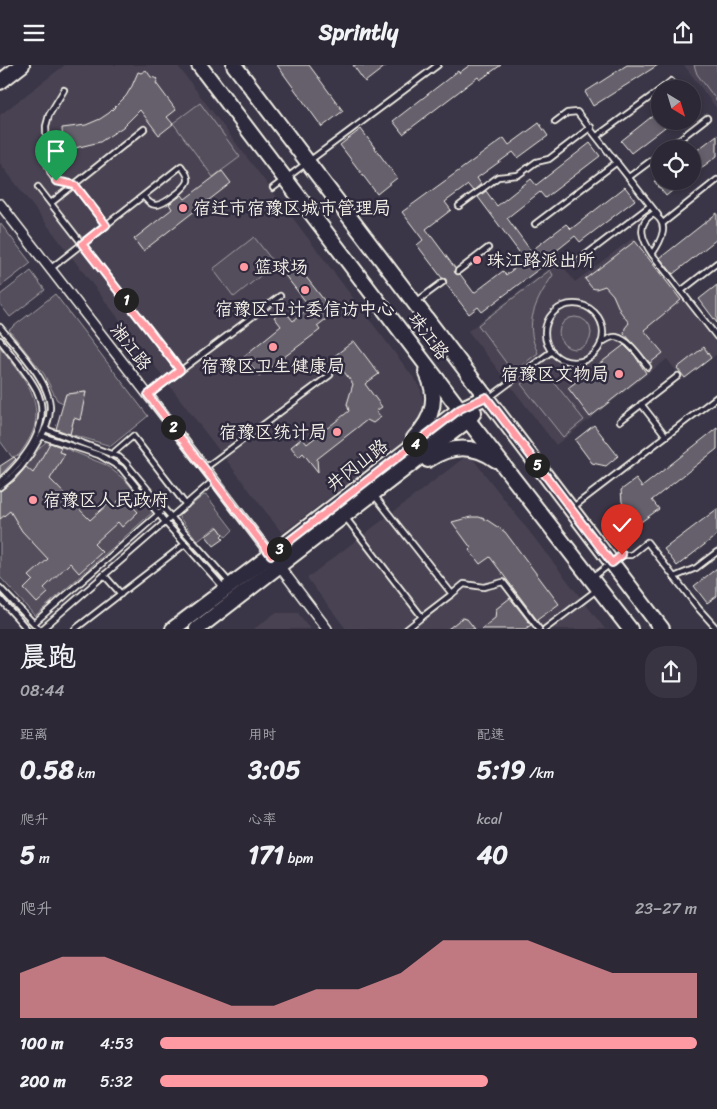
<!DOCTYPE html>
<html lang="zh">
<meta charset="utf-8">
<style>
:root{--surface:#2c2835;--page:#383441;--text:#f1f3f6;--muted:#a6a6ad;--line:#484450;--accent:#ff9aa2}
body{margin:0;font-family:Sriracha,"LXGW WenKai TC",sans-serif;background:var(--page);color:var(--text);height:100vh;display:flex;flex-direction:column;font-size:19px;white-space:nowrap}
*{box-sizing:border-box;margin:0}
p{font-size:16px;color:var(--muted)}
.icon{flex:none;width:28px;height:28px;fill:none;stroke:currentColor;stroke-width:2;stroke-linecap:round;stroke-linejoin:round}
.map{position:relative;height:564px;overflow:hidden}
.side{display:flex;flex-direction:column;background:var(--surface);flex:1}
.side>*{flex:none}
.needle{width:32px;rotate:142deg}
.fabs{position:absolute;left:651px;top:15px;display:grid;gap:10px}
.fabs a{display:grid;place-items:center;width:50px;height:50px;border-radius:50%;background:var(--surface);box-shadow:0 2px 8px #0003,0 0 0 1px var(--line);font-size:25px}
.pin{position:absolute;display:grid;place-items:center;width:42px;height:42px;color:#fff;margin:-51px -21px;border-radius:50% 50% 50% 0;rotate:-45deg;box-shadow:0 0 5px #0007}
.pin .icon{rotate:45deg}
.km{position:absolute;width:25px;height:25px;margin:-12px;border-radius:50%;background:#222;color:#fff;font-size:14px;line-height:25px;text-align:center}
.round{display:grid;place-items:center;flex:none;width:52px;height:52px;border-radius:20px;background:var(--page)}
.headline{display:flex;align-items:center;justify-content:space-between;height:85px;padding:0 20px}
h1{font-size:28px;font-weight:700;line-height:38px}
.metrics{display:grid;grid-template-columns:repeat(3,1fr);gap:8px;height:85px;padding:5px 20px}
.metrics div{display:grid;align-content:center}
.metrics b{font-size:25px;font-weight:700}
.metrics small{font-size:14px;font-weight:400}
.metrics p{font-size:14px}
.chart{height:140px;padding:10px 20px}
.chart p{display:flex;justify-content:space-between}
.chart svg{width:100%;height:90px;margin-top:5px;fill:var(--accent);opacity:.7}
ul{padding:0 20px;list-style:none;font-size:16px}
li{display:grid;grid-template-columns:80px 60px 1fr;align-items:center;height:38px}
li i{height:12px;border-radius:6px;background:var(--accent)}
header{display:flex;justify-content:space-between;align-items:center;height:65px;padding:0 20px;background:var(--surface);font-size:22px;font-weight:700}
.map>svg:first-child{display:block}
.built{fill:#484352}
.green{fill:#534e5c;stroke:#a4a0a2}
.building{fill:#65616c;stroke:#f4f1e8}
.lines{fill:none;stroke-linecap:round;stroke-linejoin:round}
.lane-casing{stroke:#f4f1e8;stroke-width:8}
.street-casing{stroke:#f4f1e8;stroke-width:12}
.secondary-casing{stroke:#f4f1e8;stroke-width:18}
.lane{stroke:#2f2a3d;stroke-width:4.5}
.street{stroke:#2f2a3d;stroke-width:9}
.secondary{stroke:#2f2a3d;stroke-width:14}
.route-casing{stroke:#fff;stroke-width:10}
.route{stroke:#ff9aa2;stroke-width:6}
.poi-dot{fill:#ff9aa2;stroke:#2f2a3d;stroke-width:2}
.labels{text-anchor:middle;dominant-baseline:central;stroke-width:5;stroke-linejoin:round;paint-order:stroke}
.poi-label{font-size:18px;fill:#f4f1e8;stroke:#2f2a3d;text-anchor:start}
.street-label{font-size:18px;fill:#f4f1e8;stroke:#2f2a3d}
</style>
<header><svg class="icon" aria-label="menu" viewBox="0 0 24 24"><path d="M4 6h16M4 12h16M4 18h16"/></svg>Sprintly<svg class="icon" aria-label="share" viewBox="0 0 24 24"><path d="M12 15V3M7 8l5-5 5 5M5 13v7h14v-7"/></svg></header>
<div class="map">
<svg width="717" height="564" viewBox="0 0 717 564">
<rect width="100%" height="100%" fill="#3b3647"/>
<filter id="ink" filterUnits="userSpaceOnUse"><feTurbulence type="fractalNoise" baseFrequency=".02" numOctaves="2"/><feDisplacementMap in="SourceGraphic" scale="10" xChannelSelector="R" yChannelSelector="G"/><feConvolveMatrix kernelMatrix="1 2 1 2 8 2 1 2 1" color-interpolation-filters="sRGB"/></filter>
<g filter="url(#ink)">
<g class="built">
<polygon points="65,0 177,0 416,316 421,325 424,343 423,353 415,368 282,468 0,98 0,50"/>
<polygon points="684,0 717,0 717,44"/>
<polygon points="634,172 717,279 717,289 683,315 667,294 556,380 468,266 559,196 575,217"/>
<polygon points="469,389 605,564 346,564 307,513"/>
<polygon points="275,548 298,548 310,564 254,564"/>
</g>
<g class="green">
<polygon points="694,0 717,0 717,36 697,9"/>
<polygon points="200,38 240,92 213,112 173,58"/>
<polygon points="0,158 31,198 0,222"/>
<polygon points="254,172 275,199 234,232 213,204"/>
<path d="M550,205L553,210C536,235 523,258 538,288L513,307L478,260Z"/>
<polygon points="31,206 45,225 10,252 0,239 0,230"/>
<polygon points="55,229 148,351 111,381 70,369 74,353 79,354 86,327 66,329 63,338 57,335 44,309 9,265"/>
<circle cx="575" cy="268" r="16"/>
<path d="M0,282C17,304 41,329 35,359C33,370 25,381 19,390L12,392L0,376Z"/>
<polygon points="542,302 584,355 563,372 521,319"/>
<polygon points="47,376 106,400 125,415 153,447 35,551 0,512 0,425 28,399 40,382"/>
<polygon points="204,430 207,431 233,465 226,472 217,461 198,476 179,452 179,450"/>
</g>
<g class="building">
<polygon points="277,0 309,0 343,46 322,62"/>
<polygon points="353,0 387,0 365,17"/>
<polygon points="470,0 501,0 480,15 478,12 403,69 393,56 458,6 459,8"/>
<polygon points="627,0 658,0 593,41 585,27"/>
<polygon points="146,5 151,12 158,14 156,18 176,45 167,52 173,59 159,70 140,45 123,62 100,77 75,83 63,84 62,63 86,60 100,54 109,48 126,31 132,21 138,7 141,8"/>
<polygon points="660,45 660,56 673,56 631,88 621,76"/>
<polygon points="539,58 548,71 518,93 513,87 477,113 481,119 473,126 468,120 445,137 451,145 426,164 455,203 455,208 460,209 474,228 503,206 506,210 525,195 478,132 486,126 497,141 531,114 536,120 590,78 600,91 545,133 540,127 507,153 531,186 566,159 571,164 625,122 635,135 580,177 575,171 541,198 543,201 482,247 478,242 469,249 446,219 446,214 442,213 417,180 423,175 402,147 504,73 509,80"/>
<polygon points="361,64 397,113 377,129 340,80"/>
<polygon points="717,70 717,91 692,110 692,89"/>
<polygon points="222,106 231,118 143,186 134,174 172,144 169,139 182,130 185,134"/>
<polygon points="654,116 684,116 666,131"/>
<polygon points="717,148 717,174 673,209 660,193"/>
<polygon points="635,176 681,235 644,265 663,288 650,298 624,268 625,263 629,258 620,246 613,230 605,221 596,224 592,223 585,214"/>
<polygon points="292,194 334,248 317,261 320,265 259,311 244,291 281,261 274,252 284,245 293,256 310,242 280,204"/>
<polygon points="717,220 717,258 699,234"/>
<polygon points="354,276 379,309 365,319 382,342 376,346 381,352 373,358 367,355 317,394 318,407 303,388 299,392 291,382 302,373 307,379 349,346 347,339 353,319 333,292"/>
<polygon points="624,280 635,291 646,308 590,352 568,323"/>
<polygon points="704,282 711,293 685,313 677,303"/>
<polygon points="86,327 80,355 74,353 70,369 56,364 66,329"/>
<polygon points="594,360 618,391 606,401 592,398 575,375"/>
<polygon points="717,363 717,384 652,435 659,444 638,459 622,437 621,425 636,414 642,422"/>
<polygon points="50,378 61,382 59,387 65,389 50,414 90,455 109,438 112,442 123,431 138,447 122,462 118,457 94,479 102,487 79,508 70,498 44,523 48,528 37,538 24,524 33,515 29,511 48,494 22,466 10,446 0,454 0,426 14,416 26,402 33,408"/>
<polygon points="14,392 16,394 0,411 0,401"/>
<polygon points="717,444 717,470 677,501 664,484"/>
<polygon points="471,452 479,452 487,455 505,467 559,539 537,555 490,492 480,499 469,485 471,483 452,457"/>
<polygon points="218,462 223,469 221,471 224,474 214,481 206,471"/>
<polygon points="717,503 717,531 707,538 694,521"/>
<polygon points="510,533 531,560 525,564 481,564 495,553 496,544"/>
<polygon points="462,553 467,554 475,564 448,564"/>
</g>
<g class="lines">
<defs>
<g id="lane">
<polyline points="661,24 671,16"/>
<polyline points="64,25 49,50 46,61 47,98 51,109 56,116 75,120 106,160"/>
<polyline points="555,57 567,48 577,47 658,150"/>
<polyline points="597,71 660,25"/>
<polyline points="667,84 707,53"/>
<polyline points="629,112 660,89"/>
<polyline points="38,122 180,305"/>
<polyline points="273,123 438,0"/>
<polyline points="51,138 144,64"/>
<polyline points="459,141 498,112 518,110 536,97 549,94 591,62"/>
<polyline points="663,158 717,115"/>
<polyline points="535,159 617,97"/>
<path d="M652,189C661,176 671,158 653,149C635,159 643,176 652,189L717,272"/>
<polyline points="579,195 650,141"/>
<path d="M50,204L181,101C184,105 189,110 188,116C186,123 164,140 156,140C150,140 147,135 143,131"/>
<polyline points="458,206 488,183"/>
<polyline points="681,226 717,198"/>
<polyline points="416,237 443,217"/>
<circle cx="574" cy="268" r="29"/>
<path d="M0,262C16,282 50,316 50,343C50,355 44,368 37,378C28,395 15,411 0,422"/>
<path d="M0,275C12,291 28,308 37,326C53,361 24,395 0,417"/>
<path d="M601,278C606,275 611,271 616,272C630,275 640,292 648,302"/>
<polyline points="148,330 280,231"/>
<polyline points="489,333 552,286"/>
<polyline points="641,339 666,371"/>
<polyline points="620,356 678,311"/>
<polyline points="45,364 119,392 126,398 164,444 231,519"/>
<polyline points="41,371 99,390 121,403 165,457 224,523"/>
<polyline points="111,390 133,371 186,440"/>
<polyline points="205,403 330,310"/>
<polyline points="572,443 717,332"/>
<polyline points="346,453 422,552 452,529 374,430"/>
<polyline points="104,510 121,529"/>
<polyline points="674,512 696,503 717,487"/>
<polyline points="592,513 622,490 631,490 647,477 699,544 717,564"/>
<polyline points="0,523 39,564"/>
<polyline points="452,529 464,519 484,522 503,517 539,564"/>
<polyline points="0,534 27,564"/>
<polyline points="34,558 161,447"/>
<polyline points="42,564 214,415"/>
<polyline points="75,564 185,479"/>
<polyline points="407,564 422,552"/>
<polyline points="545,564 598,524"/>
</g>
<polyline id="street" points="0,139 214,415 327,564"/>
<g id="secondary">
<polyline points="199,0 468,355 630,564"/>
<polyline points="234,0 662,564"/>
<polyline points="0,17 22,0"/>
<path d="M414,373C434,353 439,332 426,306"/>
<path d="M428,395C451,380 473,379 496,395"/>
<polyline points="173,564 271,490 460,344 486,332"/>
<polyline points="197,564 468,355 474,347"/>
</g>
</defs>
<use href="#lane" class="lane-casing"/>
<use href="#street" class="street-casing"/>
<use href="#secondary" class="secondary-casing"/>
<use href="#lane" class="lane"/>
<use href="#street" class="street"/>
<use href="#secondary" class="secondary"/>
</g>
</g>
<g class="lines" filter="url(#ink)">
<defs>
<polyline id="route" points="56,116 75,120 106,160 82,179 180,305 148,330 271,490 460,344 486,332 612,498 622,490"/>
</defs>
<use href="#route" class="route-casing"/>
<use href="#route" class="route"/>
</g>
<g class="poi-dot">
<circle cx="183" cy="143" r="5"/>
<circle cx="477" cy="195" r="5"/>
<circle cx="244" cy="202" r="5"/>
<circle cx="305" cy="225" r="5"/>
<circle cx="273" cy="282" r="5"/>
<circle cx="619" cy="309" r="5"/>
<circle cx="337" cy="367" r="5"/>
<circle cx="33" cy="435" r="5"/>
</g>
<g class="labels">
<g class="poi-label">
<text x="193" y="143">宿迁市宿豫区城市管理局</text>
<text x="487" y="195">珠江路派出所</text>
<text x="254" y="202">篮球场</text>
<text x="305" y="244" text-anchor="middle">宿豫区卫计委信访中心</text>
<text x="273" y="301" text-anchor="middle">宿豫区卫生健康局</text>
<text x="609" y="309" text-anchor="end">宿豫区文物局</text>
<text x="327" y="367" text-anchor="end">宿豫区统计局</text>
<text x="43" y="435">宿豫区人民政府</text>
</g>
<g class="street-label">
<text transform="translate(429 271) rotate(53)">珠江路</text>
<text transform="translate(131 282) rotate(52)">湘江路</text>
<text transform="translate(357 400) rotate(-38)">井冈山路</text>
</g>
</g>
</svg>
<div class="fabs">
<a><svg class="needle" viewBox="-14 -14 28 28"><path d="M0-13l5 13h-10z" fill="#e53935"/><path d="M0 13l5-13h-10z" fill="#a6a6ad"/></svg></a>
<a><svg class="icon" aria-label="locate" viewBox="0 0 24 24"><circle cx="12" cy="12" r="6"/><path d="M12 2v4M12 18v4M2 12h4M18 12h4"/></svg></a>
</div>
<div class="pin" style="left:56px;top:116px;background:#1e9e55"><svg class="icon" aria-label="arrive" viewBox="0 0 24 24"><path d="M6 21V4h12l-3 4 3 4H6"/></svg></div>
<div class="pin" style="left:622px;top:490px;background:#d93025"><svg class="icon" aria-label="check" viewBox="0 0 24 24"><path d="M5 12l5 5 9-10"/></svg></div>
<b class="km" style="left:126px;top:235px">1</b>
<b class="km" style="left:173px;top:362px">2</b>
<b class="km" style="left:279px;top:484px">3</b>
<b class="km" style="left:415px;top:379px">4</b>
<b class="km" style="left:537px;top:400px">5</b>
</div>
<section class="side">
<div class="headline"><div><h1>晨跑</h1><p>08:44</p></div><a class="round"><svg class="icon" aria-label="share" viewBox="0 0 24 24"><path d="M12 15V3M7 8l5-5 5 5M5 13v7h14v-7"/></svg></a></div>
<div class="metrics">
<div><p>距离</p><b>0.58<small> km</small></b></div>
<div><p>用时</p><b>3:05</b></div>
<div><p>配速</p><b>5:19<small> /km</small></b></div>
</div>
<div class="metrics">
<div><p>爬升</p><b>5<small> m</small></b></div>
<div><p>心率</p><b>171<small> bpm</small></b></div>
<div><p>kcal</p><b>40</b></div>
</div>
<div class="chart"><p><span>爬升</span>23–27 m</p>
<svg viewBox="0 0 160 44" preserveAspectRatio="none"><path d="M0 44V22L10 14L20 14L30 22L40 30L50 38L60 38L70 30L80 30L90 22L100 6L110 6L120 6L130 14L140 22L150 22L160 22V44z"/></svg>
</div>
<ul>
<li><b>100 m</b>4:53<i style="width:100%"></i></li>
<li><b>200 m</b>5:32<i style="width:61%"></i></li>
</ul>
</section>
